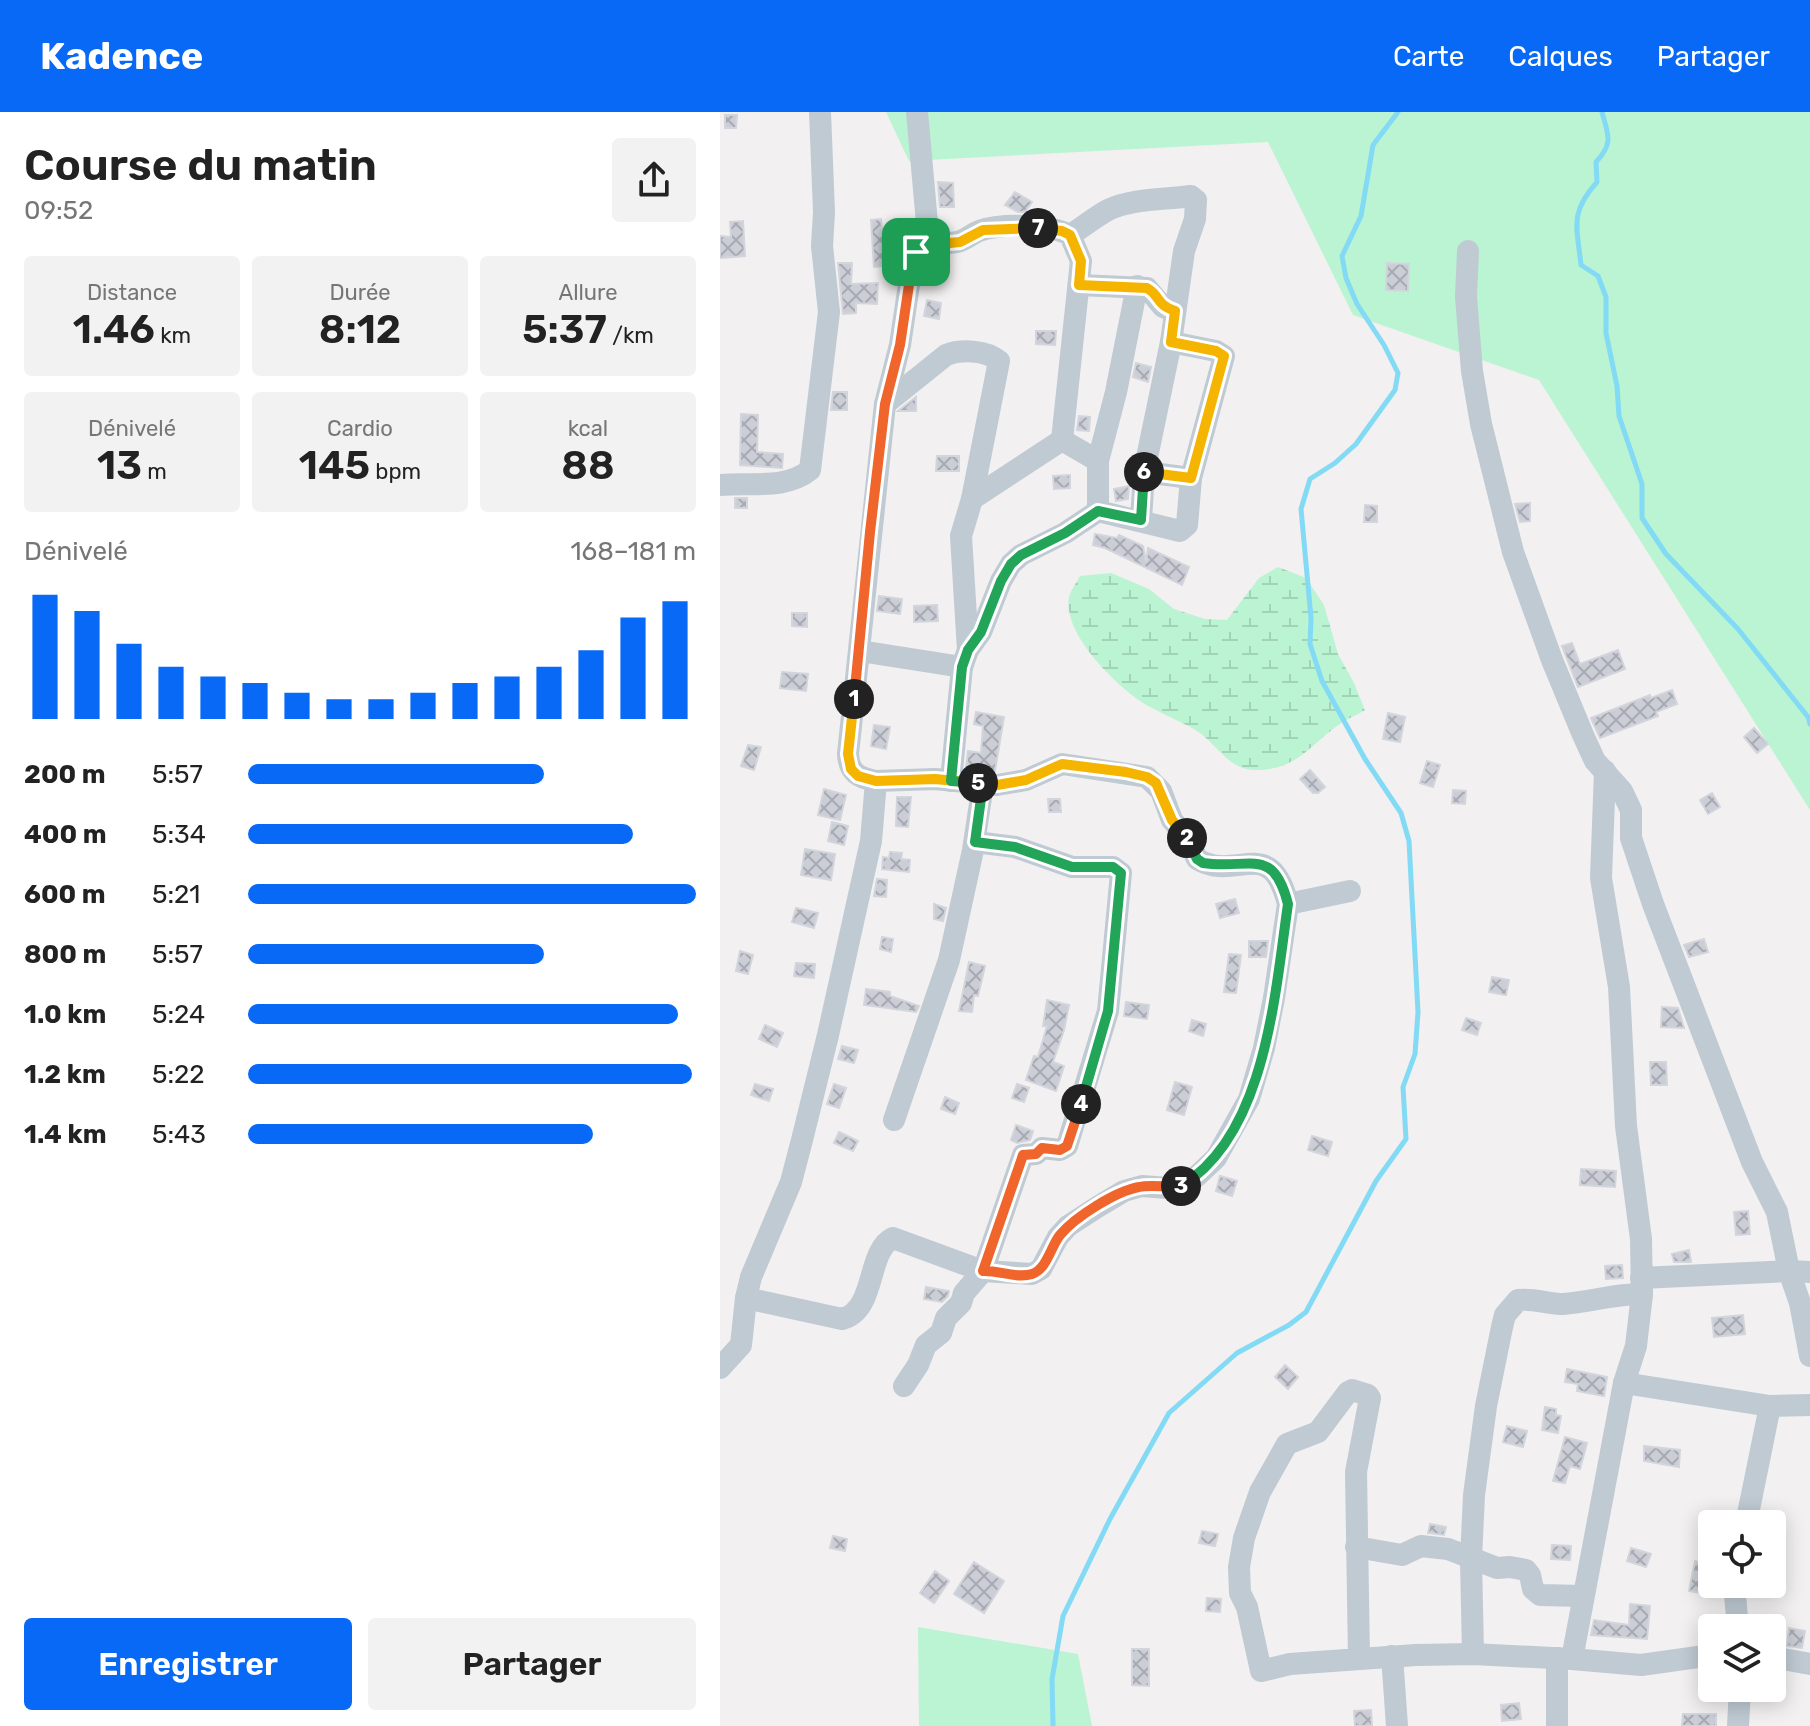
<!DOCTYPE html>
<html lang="fr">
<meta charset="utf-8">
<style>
:root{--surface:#fff;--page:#f2f2f2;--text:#222;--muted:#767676;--accent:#0769f5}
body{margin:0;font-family:Rubik,sans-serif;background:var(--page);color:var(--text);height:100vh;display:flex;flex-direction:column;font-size:30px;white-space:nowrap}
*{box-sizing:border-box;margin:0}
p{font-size:26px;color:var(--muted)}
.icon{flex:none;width:44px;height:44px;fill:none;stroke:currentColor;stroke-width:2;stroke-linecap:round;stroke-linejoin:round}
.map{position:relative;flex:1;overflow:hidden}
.side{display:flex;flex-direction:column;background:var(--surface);width:720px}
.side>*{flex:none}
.tools{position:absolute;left:978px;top:1398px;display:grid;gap:16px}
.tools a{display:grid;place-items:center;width:88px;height:88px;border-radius:8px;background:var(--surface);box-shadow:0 4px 20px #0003;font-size:40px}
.pin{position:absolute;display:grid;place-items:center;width:68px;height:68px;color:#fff;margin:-34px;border-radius:16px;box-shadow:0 4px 12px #0006}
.km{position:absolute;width:40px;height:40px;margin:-20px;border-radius:50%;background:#222;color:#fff;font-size:22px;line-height:40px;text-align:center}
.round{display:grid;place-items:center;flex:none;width:84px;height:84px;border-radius:8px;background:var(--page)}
.headline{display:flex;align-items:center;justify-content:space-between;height:136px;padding:0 24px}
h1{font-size:44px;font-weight:600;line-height:60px}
.metrics{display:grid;grid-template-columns:repeat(3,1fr);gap:12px;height:136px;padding:8px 24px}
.metrics div{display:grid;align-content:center;border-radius:8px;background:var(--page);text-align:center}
.metrics b{font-size:40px;font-weight:600}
.metrics small{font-size:22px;font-weight:400}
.metrics p{font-size:22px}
.chart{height:224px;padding:16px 24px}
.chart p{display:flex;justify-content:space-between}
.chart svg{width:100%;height:144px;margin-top:8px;stroke:var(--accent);stroke-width:6}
.primary-button{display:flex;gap:16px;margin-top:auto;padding:16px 24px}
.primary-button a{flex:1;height:92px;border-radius:8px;background:var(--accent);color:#fff;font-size:32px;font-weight:600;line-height:92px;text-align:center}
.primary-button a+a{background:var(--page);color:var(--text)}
ul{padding:0 24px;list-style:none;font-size:26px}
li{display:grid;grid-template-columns:128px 96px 1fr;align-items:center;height:60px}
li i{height:20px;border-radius:10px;background:var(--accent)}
header{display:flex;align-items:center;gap:48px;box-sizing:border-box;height:112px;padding:0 40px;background:var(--accent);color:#fff}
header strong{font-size:38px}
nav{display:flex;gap:44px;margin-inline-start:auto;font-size:28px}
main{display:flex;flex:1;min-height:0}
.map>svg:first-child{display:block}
.green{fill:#baf4d2}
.wetland{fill:url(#wetland-marsh)}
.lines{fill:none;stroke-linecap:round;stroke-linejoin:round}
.stream{stroke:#83daf5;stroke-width:5}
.building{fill:url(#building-cross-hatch);stroke:#d3d5dc;stroke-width:2}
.minor{stroke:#bfcad3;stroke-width:22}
.split-1-casing{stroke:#fff;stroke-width:16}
.split-2-casing{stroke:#fff;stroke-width:16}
.split-3-casing{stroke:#fff;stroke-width:16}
.split-4-casing{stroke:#fff;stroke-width:16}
.split-5-casing{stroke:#fff;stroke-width:16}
.split-6-casing{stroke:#fff;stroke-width:16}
.split-7-casing{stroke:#fff;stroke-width:16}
.split-8-casing{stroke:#fff;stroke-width:16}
.split-1{stroke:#f0652b;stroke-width:10}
.split-2{stroke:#f5b400;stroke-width:10}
.split-3{stroke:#22a559;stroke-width:10}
.split-4{stroke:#f0652b;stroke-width:10}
.split-5{stroke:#22a559;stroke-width:10}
.split-6{stroke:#22a559;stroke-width:10}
.split-7{stroke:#f5b400;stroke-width:10}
.split-8{stroke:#f5b400;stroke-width:10}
</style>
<header>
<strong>Kadence</strong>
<nav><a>Carte</a><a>Calques</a><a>Partager</a></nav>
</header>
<main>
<section class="side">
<div class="headline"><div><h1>Course du matin</h1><p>09:52</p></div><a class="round"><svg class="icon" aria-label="share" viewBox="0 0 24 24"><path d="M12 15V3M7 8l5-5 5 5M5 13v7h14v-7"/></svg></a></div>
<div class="metrics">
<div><p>Distance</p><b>1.46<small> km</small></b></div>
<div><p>Durée</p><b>8:12</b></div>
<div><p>Allure</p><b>5:37<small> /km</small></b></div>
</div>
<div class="metrics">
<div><p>Dénivelé</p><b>13<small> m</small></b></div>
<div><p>Cardio</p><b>145<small> bpm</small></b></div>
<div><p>kcal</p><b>88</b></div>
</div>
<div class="chart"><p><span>Dénivelé</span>168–181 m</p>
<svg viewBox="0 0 160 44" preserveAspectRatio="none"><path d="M5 44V6M15 44V11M25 44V21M35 44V28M45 44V31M55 44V33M65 44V36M75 44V38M85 44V38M95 44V36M105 44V33M115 44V31M125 44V28M135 44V23M145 44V13M155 44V8"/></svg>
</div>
<ul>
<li><b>200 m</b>5:57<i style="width:66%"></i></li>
<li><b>400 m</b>5:34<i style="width:86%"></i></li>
<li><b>600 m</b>5:21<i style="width:100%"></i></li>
<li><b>800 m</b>5:57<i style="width:66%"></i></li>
<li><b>1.0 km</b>5:24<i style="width:96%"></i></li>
<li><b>1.2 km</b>5:22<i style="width:99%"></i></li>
<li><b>1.4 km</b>5:43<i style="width:77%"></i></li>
</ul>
<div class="primary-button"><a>Enregistrer</a><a>Partager</a></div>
</section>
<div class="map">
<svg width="1090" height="1614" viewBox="0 0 1090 1614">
<defs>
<pattern id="wetland-marsh" width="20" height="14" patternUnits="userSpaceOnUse" patternTransform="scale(2)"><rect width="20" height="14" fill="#baf4d2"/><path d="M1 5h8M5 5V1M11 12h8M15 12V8" fill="none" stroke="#a1d3b7"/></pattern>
<pattern id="building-cross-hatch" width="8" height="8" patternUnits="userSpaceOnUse" patternTransform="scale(2)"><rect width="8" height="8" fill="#cbced6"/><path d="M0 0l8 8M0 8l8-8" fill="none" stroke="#a7aab1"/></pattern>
</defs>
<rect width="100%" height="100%" fill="#f2f0f0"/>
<g class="green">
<polygon points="166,0 1090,0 1090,698 819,268 633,203 548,30 189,49"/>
<polygon points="198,1515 358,1542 372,1614 199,1614"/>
</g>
<path class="wetland" d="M558,455L586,466L604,493L618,542L634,571L645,598C635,604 622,609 613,617C585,639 574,658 534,658C507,657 495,629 474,617C456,607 437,600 420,589C393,570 343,521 349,486C350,479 357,470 360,464L391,461L429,477L454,497L485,507L507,508L539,466Z"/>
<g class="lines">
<g class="stream">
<path d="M882,0C888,23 894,31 876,50L877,70C849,101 857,115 861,153L878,164L886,185V221L897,274L899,304L922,372V406L946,442L1018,517L1088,605L1090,612"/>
<polyline points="333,1614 332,1567 343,1504 390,1407 449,1301 517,1241 569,1213 586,1200 656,1069 686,1027 683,975 695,942 698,900 689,729 681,701 645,647 602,569 590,532 591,506 581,397 590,367 615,351 636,332 675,278 678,261 664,233 637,192 626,166 622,144 641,104 653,33 678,0"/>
</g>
</g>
<g class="building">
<polygon points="5,3 17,3 16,16 5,16"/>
<polygon points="218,70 233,71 234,95 220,95"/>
<polygon points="295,80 312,90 305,100 298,100 285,93"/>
<polygon points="161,107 166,154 154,155 151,108"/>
<polygon points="23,109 25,144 0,146 0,124 11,125 10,110"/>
<polygon points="118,151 132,151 131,172 158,171 157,192 136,191 136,201 123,202"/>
<polygon points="667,151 689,152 688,179 666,178"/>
<polygon points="207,188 221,191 219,207 204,204"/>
<polygon points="316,219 336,219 335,233 316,232"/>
<polygon points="416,251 431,255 428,270 413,265"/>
<polygon points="113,280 127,280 127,298 111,298"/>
<polygon points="196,285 196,299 178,299"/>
<polygon points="21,302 38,303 37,340 63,342 62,356 20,353"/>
<polygon points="359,304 370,305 369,319 357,318"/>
<polygon points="217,344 239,344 239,359 216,359"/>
<polygon points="350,363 350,376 334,377 333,364"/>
<polygon points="409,374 408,387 396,389 394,377"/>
<rect x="15" y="386" width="12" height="10"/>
<polygon points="810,391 810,409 800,410 795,392"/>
<polygon points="645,393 657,394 657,410 644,410"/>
<polygon points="375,422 397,426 399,423 423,434 426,450 428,436 469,455 462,473 385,436 373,433"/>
<polygon points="159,484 182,487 180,502 157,499"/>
<polygon points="217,493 218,509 194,510 194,494"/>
<polygon points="72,501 87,501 87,515 72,514"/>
<polygon points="852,531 860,552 898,538 905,557 858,575 842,534"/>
<polygon points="62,560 88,562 86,579 60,576"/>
<polygon points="952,578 957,592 936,600 938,604 880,626 871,606 930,583 931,586"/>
<polygon points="256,600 284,605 275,659 246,656 248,639 261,641 263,614 254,612"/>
<polygon points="668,601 685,605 680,630 663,627"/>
<polygon points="154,613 170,615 166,637 151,634"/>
<polygon points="1034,616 1048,632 1037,641 1024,625"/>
<polygon points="28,633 41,635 34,658 21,654"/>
<polygon points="707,649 720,653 713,675 700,671"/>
<polygon points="590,658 605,675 598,681 593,681 580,667"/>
<polygon points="104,677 126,683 120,708 98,703"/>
<polygon points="733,678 746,679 745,692 732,691"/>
<polygon points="992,681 1000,695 988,702 980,688"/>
<polygon points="177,685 191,685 188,715 176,714"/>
<polygon points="328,687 340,687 341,700 329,700"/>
<polygon points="112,710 128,714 124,733 108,729"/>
<polygon points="85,737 115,742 111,768 81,763"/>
<polygon points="170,740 182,741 181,747 190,748 189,760 162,757 163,745 169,746"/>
<polygon points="157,767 167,768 166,785 154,784"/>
<polygon points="515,787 519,801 500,806 496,792"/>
<polygon points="214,792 226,796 223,809 214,807"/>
<polygon points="76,796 98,801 94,816 72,810"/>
<polygon points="162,825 173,827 171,840 160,837"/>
<polygon points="984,827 988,840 969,845 964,833"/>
<polygon points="529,829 548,829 546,845 529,845"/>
<polygon points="20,839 33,843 28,862 16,859"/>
<polygon points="509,842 521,843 516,881 504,880"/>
<polygon points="249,850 265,854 258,884 254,883 252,900 239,899"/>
<polygon points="76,851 95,852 94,866 74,864"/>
<polygon points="772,865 789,868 786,883 769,880"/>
<polygon points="146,877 170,880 170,884 199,894 196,900 144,893"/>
<polygon points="327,888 349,893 344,918 333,950 344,954 336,979 306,968 314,944 318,945 327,914 323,914"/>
<polygon points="406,890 429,893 427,907 404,904"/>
<polygon points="942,895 958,896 964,916 941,915"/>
<polygon points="746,906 761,911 757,923 742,918"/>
<polygon points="472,908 486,912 483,924 469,919"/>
<polygon points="45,913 63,921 57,935 39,927"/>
<polygon points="122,934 138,938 134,951 118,947"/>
<polygon points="930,950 946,950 947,973 931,973"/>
<polygon points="455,970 472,975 464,1003 447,998"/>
<polygon points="35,972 53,977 49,989 31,983"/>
<polygon points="114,972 126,976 119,996 107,992"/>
<polygon points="297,972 309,976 304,990 292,986"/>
<polygon points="225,985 239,991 235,1002 221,997"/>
<polygon points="296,1013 313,1019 310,1028 297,1031 291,1028"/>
<polygon points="119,1020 138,1029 133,1039 114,1031"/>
<polygon points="592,1024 612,1030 608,1044 588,1038"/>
<polygon points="861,1057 896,1059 895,1075 860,1073"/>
<polygon points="500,1064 517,1069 512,1084 496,1079"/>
<polygon points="1028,1099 1030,1122 1016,1123 1014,1100"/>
<polygon points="969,1138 971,1150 954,1150 952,1142"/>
<polygon points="902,1153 903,1166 886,1167 885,1154"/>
<polygon points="206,1175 229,1179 228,1184 222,1190 204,1187"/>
<polygon points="1023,1203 1025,1222 994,1225 992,1206"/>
<polygon points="565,1253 578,1265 568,1277 555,1265"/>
<polygon points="847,1257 887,1265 884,1284 857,1279 858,1272 845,1270"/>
<polygon points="825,1295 836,1297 836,1303 841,1304 838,1321 822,1318"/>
<polygon points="787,1314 807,1319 803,1335 783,1330"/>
<polygon points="845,1325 867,1331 860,1357 850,1354 845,1371 833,1369"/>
<polygon points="924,1334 960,1338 959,1355 924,1349"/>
<polygon points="710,1412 726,1415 724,1423 708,1421"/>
<polygon points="482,1419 498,1422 495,1434 479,1431"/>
<polygon points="113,1424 127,1427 125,1439 110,1436"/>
<polygon points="832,1433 851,1434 850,1448 831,1447"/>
<polygon points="911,1436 931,1442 926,1455 907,1449"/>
<polygon points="975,1449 992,1453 992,1483 969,1479"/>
<polygon points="254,1450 284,1469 264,1501 234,1482"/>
<polygon points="215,1459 229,1469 214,1491 200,1481"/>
<polygon points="487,1486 501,1487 500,1500 486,1499"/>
<polygon points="910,1492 930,1494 927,1527 871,1523 874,1508 909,1513"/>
<polygon points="1069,1516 1085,1519 1082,1536 1067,1534"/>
<polygon points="412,1537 429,1537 429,1574 412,1573"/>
<polygon points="799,1591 801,1607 782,1609 781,1593"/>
<polygon points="651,1598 652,1614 635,1614 634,1599"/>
<polygon points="963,1602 996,1602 996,1614 962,1614"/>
</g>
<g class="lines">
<g class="minor">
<polyline points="197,0 209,133"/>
<path d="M350,123C363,115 375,105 388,98C414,86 444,88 471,84L476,88L475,107L464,139L451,230L424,360L421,408"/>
<polyline points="748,139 746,185 752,259 761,312 793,440 832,548 863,623 875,649 902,679 911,698 911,726 933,792 1032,1050 1057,1100 1069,1159 1080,1191 1090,1244"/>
<polyline points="359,173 427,176 443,195 455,199"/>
<path d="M165,292L226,243C241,237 266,238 279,249L252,387L241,424L248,538L242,555"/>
<polyline points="342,328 378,349"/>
<polyline points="424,360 471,366"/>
<path d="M0,373C30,370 65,378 90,358L109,200L102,134L104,100L100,0"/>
<polyline points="378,399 460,419 467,413 471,366 504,244 496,239 451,230"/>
<polyline points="378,399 378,349 396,280 417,174"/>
<polyline points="248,538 261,520 281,469 291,452 301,443 345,421 378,399"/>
<polyline points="140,539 242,555 231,669"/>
<polyline points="568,792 630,779"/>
<polyline points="174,1008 229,848 253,738 263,672"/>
<polyline points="921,1166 1069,1159 1090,1160"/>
<path d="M26,1186L122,1207C157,1198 146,1139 173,1126L263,1159L312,1162L321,1157L338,1125L348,1114L379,1094L404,1079L422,1074L447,1076L463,1074L477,1064L496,1046L529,987L544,936L554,886L568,792C550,721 517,771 477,747L468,727L452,708L441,679L427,665L342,652L306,668L277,673L215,667L156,669"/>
<path d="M0,1256L21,1233L26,1186L31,1165L71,1070L82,1028L108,923L151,729L156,669C139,666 129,661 128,642L165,292L180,233L193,146C202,129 221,133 237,130C246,128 251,122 259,119C281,111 329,112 350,123L361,149L342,328L252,387"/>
<polyline points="904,1271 1050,1294 1090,1293"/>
<polyline points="184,1274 198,1253 206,1233 221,1221 226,1206 241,1191 244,1181 263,1159 303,1043 316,1042 322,1036 340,1038 347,1034 388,899 401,761 393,755 352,755 295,735 255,730"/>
<polyline points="1026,1412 1050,1294"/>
<polyline points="636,1435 682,1443 701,1434 728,1437 777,1456 790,1455 806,1458 810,1463 813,1477 820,1483 862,1484"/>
<polyline points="1014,1472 1018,1516"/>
<path d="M753,1542L751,1447L754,1383L766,1294L782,1215L785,1203L798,1188C814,1186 828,1192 843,1192C870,1190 894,1182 922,1182"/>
<polyline points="672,1544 677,1614"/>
<polyline points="1052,1545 1090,1552"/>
<polyline points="639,1547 636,1360 650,1286 648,1283 632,1278 628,1280 598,1320 567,1332 540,1380 524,1426 519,1455 520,1481 527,1495 541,1559 570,1552 696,1543 753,1542 852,1547 921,1553 992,1543"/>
<polyline points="852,1547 904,1271 916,1234 922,1182 921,1127 906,1014 899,875 881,766 885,659"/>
<polyline points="837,1614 837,1546"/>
<polyline points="1018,1614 1020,1576"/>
</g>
</g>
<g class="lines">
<defs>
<polyline id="split-1" points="134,587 150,420 165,292 180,233 193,146 196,140"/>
<polyline id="split-2" points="134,587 128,642 131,657 138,664 156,669 215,667 277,673 306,668 342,652 406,660 427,665 436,671 452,708 467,726"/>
<path id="split-3" d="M461,1074C546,1023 555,881 568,792C553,733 530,758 483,751L477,747L467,726"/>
<path id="split-4" d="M361,992L347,1034L340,1038L322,1036L316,1042L303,1043L263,1159C278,1158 297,1167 312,1162C327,1157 331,1134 340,1123C355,1105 396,1079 419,1075C432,1072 447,1076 461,1074"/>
<polyline id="split-5" points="258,671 263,672 255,730 295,735 352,755 393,755 401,761 388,899 361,992"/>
<polyline id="split-6" points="258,671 231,669 242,555 248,538 261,520 281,469 291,452 301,443 345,421 378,399 421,408 424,360"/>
<path id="split-7" d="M318,116L342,119L350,123L361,149L359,173L427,176C441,184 435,192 455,199L451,230L496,239L504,244L471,366L424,360"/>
<polyline id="split-8" points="196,140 209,133 240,130 263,118 318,116"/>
</defs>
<use href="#split-1" class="split-1-casing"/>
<use href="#split-2" class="split-2-casing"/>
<use href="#split-3" class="split-3-casing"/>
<use href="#split-4" class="split-4-casing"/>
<use href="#split-5" class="split-5-casing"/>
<use href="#split-6" class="split-6-casing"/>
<use href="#split-7" class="split-7-casing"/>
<use href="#split-8" class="split-8-casing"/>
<use href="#split-1" class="split-1"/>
<use href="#split-2" class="split-2"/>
<use href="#split-3" class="split-3"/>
<use href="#split-4" class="split-4"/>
<use href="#split-5" class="split-5"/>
<use href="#split-6" class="split-6"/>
<use href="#split-7" class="split-7"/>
<use href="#split-8" class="split-8"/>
</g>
</svg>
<div class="tools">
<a><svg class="icon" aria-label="locate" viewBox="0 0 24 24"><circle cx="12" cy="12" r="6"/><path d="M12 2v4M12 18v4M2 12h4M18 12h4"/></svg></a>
<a><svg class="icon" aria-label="layers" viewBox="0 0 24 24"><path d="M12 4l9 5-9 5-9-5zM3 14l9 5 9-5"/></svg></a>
</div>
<div class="pin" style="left:196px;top:140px;background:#1e9e55"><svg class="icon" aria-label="arrive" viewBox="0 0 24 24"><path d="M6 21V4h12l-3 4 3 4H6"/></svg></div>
<b class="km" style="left:134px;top:587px">1</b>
<b class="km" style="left:467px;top:726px">2</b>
<b class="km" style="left:461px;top:1074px">3</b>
<b class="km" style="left:361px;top:992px">4</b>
<b class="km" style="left:258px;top:671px">5</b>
<b class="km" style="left:424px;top:360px">6</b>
<b class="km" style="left:318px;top:116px">7</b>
</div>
</main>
